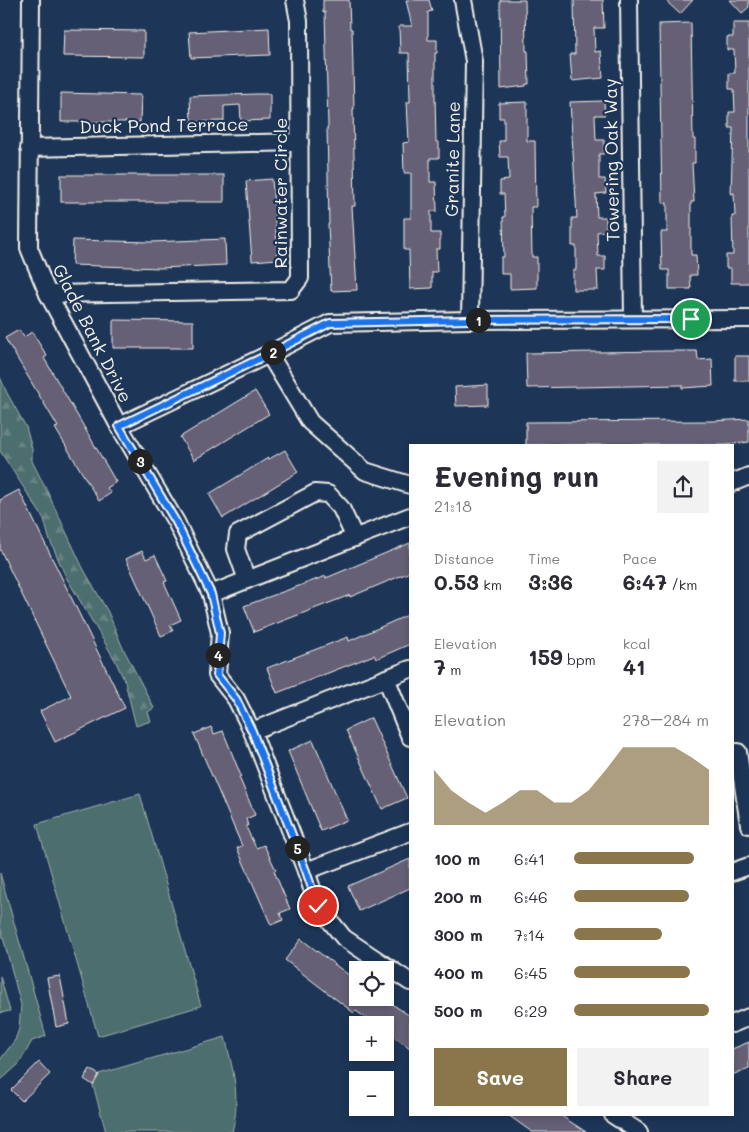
<!DOCTYPE html>
<meta charset="utf-8">
<style>
:root{--surface:#fff;--page:#f2f2f3;--text:#2b2b33;--muted:#7c7c81;--accent:#8a764a}
body{margin:0;font-family:Mali,sans-serif;background:var(--page);color:var(--text);height:100vh;display:flex;flex-direction:column;font-size:19px;white-space:nowrap}
*{box-sizing:border-box;margin:0}
p{font-size:16px;color:var(--muted)}
.icon{flex:none;width:28px;height:28px;fill:none;stroke:currentColor;stroke-width:2;stroke-linecap:round;stroke-linejoin:round}
.map{position:relative;flex:1;overflow:hidden}
.details{position:absolute;left:409px;top:444px;width:325px;height:672px;display:flex;flex-direction:column;background:var(--surface);border-radius:0px;box-shadow:0 2px 8px #0003}
.details>*{flex:none}
.controls{position:absolute;left:349px;top:961px;display:grid;gap:10px}
.controls a{display:grid;place-items:center;width:45px;height:45px;border-radius:0px;background:var(--surface);box-shadow:0 2px 8px #0003;font-size:25px}
.pin{position:absolute;display:grid;place-items:center;width:42px;height:42px;color:#fff;margin:-21px;border:2px solid #fff;border-radius:50%;box-shadow:0 1px 5px #0007}
.km{position:absolute;width:25px;height:25px;margin:-12px;border-radius:50%;background:#222;color:#fff;font-size:14px;line-height:25px;text-align:center}
.round{display:grid;place-items:center;flex:none;width:52px;height:52px;border-radius:0px;background:var(--page)}
.summary{display:flex;align-items:center;justify-content:space-between;height:85px;padding:0 25px}
h1{font-size:28px;font-weight:700;line-height:38px}
.figures{display:grid;grid-template-columns:repeat(3,1fr);gap:8px;height:85px;padding:5px 25px}
.figures div{display:grid;align-content:center}
.figures b{font-size:21px;font-weight:700}
.figures small{font-size:14px;font-weight:400}
.figures p{font-size:14px}
.chart{height:140px;padding:10px 25px}
.chart p{display:flex;justify-content:space-between}
.chart svg{width:100%;height:90px;margin-top:5px;fill:var(--accent);opacity:.7}
.action{display:flex;gap:10px;margin-top:auto;padding:10px 25px}
.action a{flex:1;height:58px;border-radius:0px;background:var(--accent);color:#fff;font-size:20px;font-weight:700;line-height:58px;text-align:center}
.action a+a{background:var(--page);color:var(--text)}
ul{padding:0 25px;list-style:none;font-size:16px}
li{display:grid;grid-template-columns:80px 60px 1fr;align-items:center;height:38px}
li i{height:12px;border-radius:6px;background:var(--accent)}
.map>svg:first-child{display:block}
.forest{fill:url(#forest-firs);stroke:#a1b0ab}
.green{fill:#4e6e6e;stroke:#a1b0ab}
.building{fill:#666177;stroke:#f4f1e8}
.lines{fill:none;stroke-linecap:round;stroke-linejoin:round}
.minor-casing{stroke:#f4f1e8;stroke-width:20}
.minor{stroke:#1d3557;stroke-width:16}
.route-casing{stroke:#fff;stroke-width:10}
.route{stroke:#1a73e8;stroke-width:6}
.labels{text-anchor:middle;dominant-baseline:central;stroke-width:4.5;stroke-linejoin:round;paint-order:stroke}
.street-label{font-size:18px;fill:#f4f1e8;stroke:#1d3557}
</style>
<div class="map">
<svg width="749" height="1132" viewBox="0 0 749 1132">
<defs>
<pattern id="forest-firs" width="22" height="20" patternUnits="userSpaceOnUse" patternTransform="scale(1.25)"><rect width="22" height="20" fill="#4e6e6e"/><path d="M5 1l3.5 6h-7zM16 11l3.5 6h-7z" fill="#688383"/></pattern>
</defs>
<rect width="100%" height="100%" fill="#1d3557"/>
<filter id="ink" filterUnits="userSpaceOnUse"><feTurbulence type="fractalNoise" baseFrequency=".02" numOctaves="2"/><feDisplacementMap in="SourceGraphic" scale="10" xChannelSelector="R" yChannelSelector="G"/><feConvolveMatrix kernelMatrix="1 2 1 2 8 2 1 2 1" color-interpolation-filters="sRGB"/></filter>
<g filter="url(#ink)">
<polygon class="forest" points="0,377 7,393 26,427 32,449 32,461 47,491 83,568 108,612 122,646 154,708 148,712 151,721 136,726 125,682 115,660 66,577 49,538 44,519 0,451"/>
<g class="green">
<polygon points="140,794 201,1006 98,1036 37,824"/>
<polygon points="0,873 46,1036 32,1041 19,1064 0,1081 0,1060 15,1040 19,1029 21,1005 0,926"/>
<polygon points="0,976 10,1011 0,1013"/>
<path d="M225,1037C233,1069 241,1099 232,1132H106L93,1085L99,1074Z"/>
</g>
<g class="building">
<polygon points="323,0 349,0 350,29 352,29 354,109 353,109 355,206 352,206 357,290 331,291 328,224 329,224 327,127 328,127 325,12 323,13"/>
<polygon points="406,0 429,0 432,11 428,12 428,40 437,40 437,53 435,53 435,94 436,142 439,142 439,158 430,158 430,182 436,182 437,211 431,211 431,233 440,233 440,249 436,249 437,272 432,272 432,288 410,289 409,250 404,250 404,218 411,218 411,173 404,173 403,143 409,142 407,102 410,102 409,53 400,53 399,26 412,26"/>
<polygon points="500,0 525,0 526,51 528,51 529,84 526,84 526,86 501,89"/>
<polygon points="574,0 603,0 604,28 594,28 595,52 601,51 603,78 572,81 570,54 575,54"/>
<polygon points="665,0 693,0 680,14"/>
<polygon points="730,0 749,0 749,7 742,13"/>
<polygon points="691,23 693,139 695,139 695,163 692,163 694,202 691,202 691,255 696,255 697,275 690,275 691,289 669,289 669,270 662,270 661,232 667,232 667,203 662,203 659,24"/>
<polygon points="733,23 749,23 749,283 731,283 731,268 726,268 726,255 733,255 732,216 735,216 734,193 731,194 733,128 729,128 729,112 735,112 734,89 729,89 729,73 735,73 734,50 727,50 727,37 733,37"/>
<polygon points="269,28 270,55 191,58 189,32"/>
<polygon points="64,30 144,31 144,57 63,56"/>
<polygon points="61,93 141,95 140,122 61,122"/>
<polygon points="257,94 270,94 270,120 241,121 240,105 224,106 224,121 191,122 190,96"/>
<polygon points="604,101 605,115 595,115 596,140 604,140 604,154 599,154 599,179 605,179 606,193 596,194 597,217 606,217 606,231 597,232 598,256 605,256 605,270 597,270 598,290 573,290 573,270 576,270 576,246 572,246 572,218 577,218 570,102"/>
<polygon points="527,102 527,141 535,141 536,207 531,207 532,257 537,257 537,288 510,289 510,274 501,274 501,257 504,257 503,217 505,217 504,194 500,194 500,181 509,180 508,157 500,157 499,141 504,141 504,118 499,118 499,103"/>
<rect x="61" y="175" width="163" height="27"/>
<polygon points="272,179 278,259 252,261 246,181"/>
<polygon points="225,239 226,265 160,268 72,265 73,240 151,242"/>
<polygon points="113,320 193,321 193,348 113,348"/>
<polygon points="19,330 24,337 32,332 47,356 44,358 116,482 107,488 111,493 99,501 55,428 58,427 5,338"/>
<polygon points="667,351 697,351 698,360 712,359 713,386 682,388 682,385 527,388 526,353"/>
<rect x="735" y="356" width="14" height="25"/>
<polygon points="488,385 488,405 456,406 455,387"/>
<polygon points="255,391 269,414 194,460 180,437"/>
<polygon points="749,419 749,442 726,445 526,445 526,422 712,421"/>
<polygon points="285,450 298,472 223,518 209,494 268,458 269,459"/>
<polygon points="19,490 125,708 55,742 40,711 71,696 0,549 0,500"/>
<polygon points="410,543 410,572 350,597 350,595 254,632 244,606 326,576 326,578"/>
<polygon points="142,551 146,559 155,555 167,581 164,582 181,620 170,625 173,631 161,636 126,559"/>
<polygon points="410,614 410,644 376,659 374,655 277,693 267,668 348,637 349,641"/>
<polygon points="371,718 407,798 382,809 346,730"/>
<polygon points="211,727 214,734 223,731 241,776 239,777 255,815 246,819 248,826 246,827 256,848 264,845 276,870 274,871 290,909 280,913 283,920 271,925 237,848 242,846 194,734"/>
<polygon points="313,740 347,820 321,831 288,751"/>
<polygon points="410,859 410,888 359,911 348,886"/>
<polygon points="301,939 358,982 358,998 383,998 410,1016 410,1048 385,1031 385,1025 376,1025 356,1011 354,1013 285,960"/>
<polygon points="60,976 69,1024 56,1027 47,978"/>
<polygon points="749,1042 749,1068 732,1075 732,1049"/>
<polygon points="39,1062 50,1074 22,1101 11,1090"/>
<polygon points="90,1069 99,1075 93,1085 84,1079"/>
<polygon points="508,1115 560,1115 586,1132 532,1132"/>
</g>
<g class="lines">
<defs>
<g id="minor">
<polyline points="31,0 29,248 48,294 119,426 176,522 211,594 220,633 217,675 236,699 252,731 306,871 318,906 344,938 410,982"/>
<polyline points="463,0 474,61 470,320"/>
<polyline points="629,0 633,319"/>
<polyline points="29,148 300,142"/>
<polyline points="48,294 291,290 300,278 299,21 295,0"/>
<polyline points="269,354 310,422 365,471 410,485"/>
<polyline points="119,426 269,354 330,323 470,320 749,319"/>
<polyline points="732,483 749,476"/>
<polyline points="247,580 236,549 238,534 315,493 328,494 341,508 355,538"/>
<polyline points="211,594 410,516"/>
<polyline points="386,678 410,737"/>
<polyline points="252,731 410,669"/>
<polyline points="738,752 749,825"/>
<polyline points="306,871 410,832"/>
<polyline points="732,872 749,866"/>
<polyline points="732,1024 749,1017"/>
<polyline points="613,1115 639,1132"/>
</g>
</defs>
<use href="#minor" class="minor-casing"/>
<use href="#minor" class="minor"/>
</g>
</g>
<g class="lines" filter="url(#ink)">
<defs>
<polyline id="route" points="318,906 306,871 252,731 236,699 217,675 220,633 211,594 176,522 119,426 269,354 330,323 470,320 691,319"/>
</defs>
<use href="#route" class="route-casing"/>
<use href="#route" class="route"/>
</g>
<g class="labels">
<g class="street-label">
<text transform="translate(164 125) rotate(-1)">Duck Pond Terrace</text>
<text transform="translate(452 159) rotate(-89)">Granite Lane</text>
<text transform="translate(611 160) rotate(-91)">Towering Oak Way</text>
<text transform="translate(280 193) rotate(-90)">Rainwater Circle</text>
<text transform="translate(93 333) rotate(63)">Glade Bank Drive</text>
</g>
</g>
</svg>
<div class="controls">
<a><svg class="icon" aria-label="locate" viewBox="0 0 24 24"><circle cx="12" cy="12" r="6"/><path d="M12 2v4M12 18v4M2 12h4M18 12h4"/></svg></a>
<a>+</a>
<a>−</a>
</div>
<div class="pin" style="left:691px;top:319px;background:#1e9e55"><svg class="icon" aria-label="arrive" viewBox="0 0 24 24"><path d="M6 21V4h12l-3 4 3 4H6"/></svg></div>
<div class="pin" style="left:318px;top:906px;background:#d93025"><svg class="icon" aria-label="check" viewBox="0 0 24 24"><path d="M5 12l5 5 9-10"/></svg></div>
<b class="km" style="left:478px;top:320px">1</b>
<b class="km" style="left:273px;top:352px">2</b>
<b class="km" style="left:140px;top:461px">3</b>
<b class="km" style="left:218px;top:655px">4</b>
<b class="km" style="left:297px;top:848px">5</b>
<section class="details">
<div class="summary"><div><h1>Evening run</h1><p>21:18</p></div><a class="round"><svg class="icon" aria-label="share" viewBox="0 0 24 24"><path d="M12 15V3M7 8l5-5 5 5M5 13v7h14v-7"/></svg></a></div>
<div class="figures">
<div><p>Distance</p><b>0.53<small> km</small></b></div>
<div><p>Time</p><b>3:36</b></div>
<div><p>Pace</p><b>6:47<small> /km</small></b></div>
</div>
<div class="figures">
<div><p>Elevation</p><b>7<small> m</small></b></div>
<div><b>159<small> bpm</small></b></div>
<div><p>kcal</p><b>41</b></div>
</div>
<div class="chart"><p><span>Elevation</span>278–284 m</p>
<svg viewBox="0 0 160 44" preserveAspectRatio="none"><path d="M0 44V17L10 27L20 33L30 38L40 33L50 27L60 27L70 33L80 33L90 27L100 17L110 6L120 6L130 6L140 6L150 11L160 17V44z"/></svg>
</div>
<ul>
<li><b>100 m</b>6:41<i style="width:89%"></i></li>
<li><b>200 m</b>6:46<i style="width:85%"></i></li>
<li><b>300 m</b>7:14<i style="width:65%"></i></li>
<li><b>400 m</b>6:45<i style="width:86%"></i></li>
<li><b>500 m</b>6:29<i style="width:100%"></i></li>
</ul>
<div class="action"><a>Save</a><a>Share</a></div>
</section>
</div>
